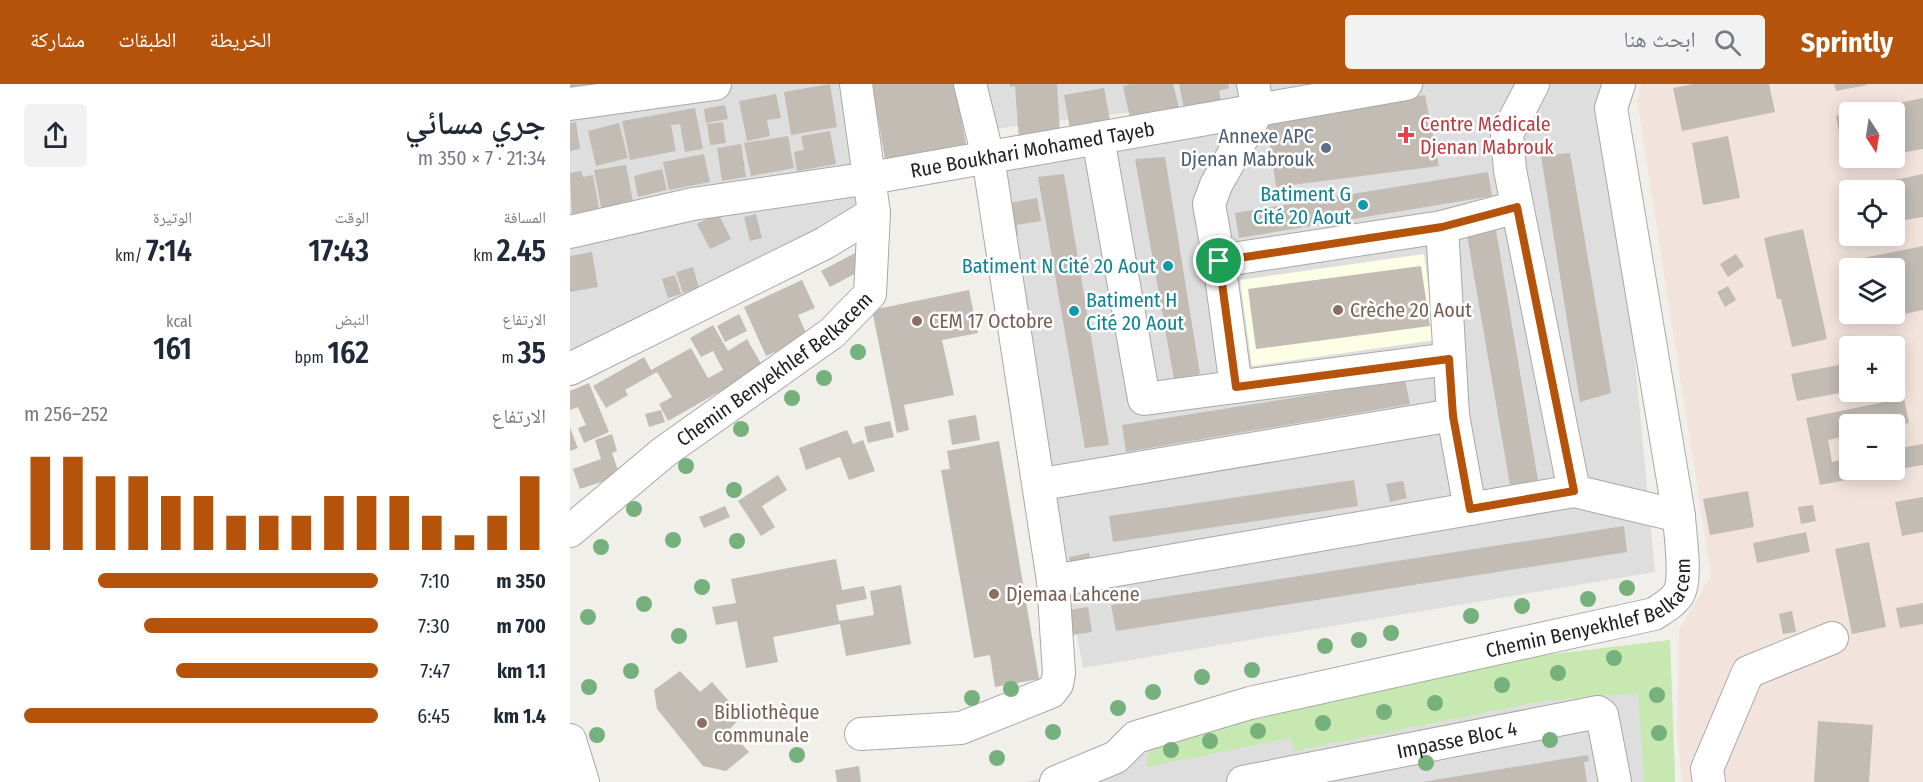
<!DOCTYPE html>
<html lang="ar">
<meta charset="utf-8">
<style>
:root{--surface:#fff;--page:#f2f2f3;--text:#1f2937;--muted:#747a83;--accent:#b45309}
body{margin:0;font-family:"Fira Sans Condensed","Noto Naskh Arabic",sans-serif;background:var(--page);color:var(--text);direction:rtl;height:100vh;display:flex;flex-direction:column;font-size:22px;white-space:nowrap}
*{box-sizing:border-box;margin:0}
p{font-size:20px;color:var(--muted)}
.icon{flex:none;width:33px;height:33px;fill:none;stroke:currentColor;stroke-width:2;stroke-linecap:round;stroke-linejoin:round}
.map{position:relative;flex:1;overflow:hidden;direction:ltr}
.details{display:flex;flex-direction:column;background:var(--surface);width:570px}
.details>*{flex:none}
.needle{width:39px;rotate:168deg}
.controls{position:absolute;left:1269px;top:18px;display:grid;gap:12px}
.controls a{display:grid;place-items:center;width:66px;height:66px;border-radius:6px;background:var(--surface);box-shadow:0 3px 15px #0003;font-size:30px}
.pin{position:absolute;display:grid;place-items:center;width:51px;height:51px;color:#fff;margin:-26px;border:3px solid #fff;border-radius:50%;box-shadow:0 2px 6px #0007}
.round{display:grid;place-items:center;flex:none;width:63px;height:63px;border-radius:6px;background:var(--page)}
.overview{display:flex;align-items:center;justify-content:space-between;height:102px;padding:0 24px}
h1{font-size:33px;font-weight:600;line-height:45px}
.stats{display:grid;grid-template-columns:repeat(3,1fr);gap:9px;height:102px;padding:6px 24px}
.stats div{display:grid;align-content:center}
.stats b{font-size:30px;font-weight:600}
.stats small{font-size:16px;font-weight:400}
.stats p{font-size:16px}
.chart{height:168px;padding:12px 24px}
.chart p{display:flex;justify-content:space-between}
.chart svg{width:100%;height:108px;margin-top:6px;stroke:var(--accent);stroke-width:6}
ul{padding:0 24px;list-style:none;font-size:20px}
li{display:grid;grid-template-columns:96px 72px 1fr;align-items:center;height:45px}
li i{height:15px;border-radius:8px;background:var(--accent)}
header{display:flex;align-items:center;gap:36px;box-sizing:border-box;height:84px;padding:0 30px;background:var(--accent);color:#fff}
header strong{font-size:28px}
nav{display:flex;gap:33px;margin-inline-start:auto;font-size:21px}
.search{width:420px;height:54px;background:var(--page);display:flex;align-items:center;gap:15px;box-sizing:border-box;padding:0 21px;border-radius:6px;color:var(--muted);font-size:22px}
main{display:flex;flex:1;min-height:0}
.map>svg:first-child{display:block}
.residential{fill:#dfdede}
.education{fill:#fcfee5}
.military{fill:#f2e4dd;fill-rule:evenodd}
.grass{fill:#c8e8b2}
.building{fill:#c2bcb5}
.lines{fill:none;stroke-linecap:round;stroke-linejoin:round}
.minor-casing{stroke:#a8a8a8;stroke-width:34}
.minor{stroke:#fff;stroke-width:32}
.tree{fill:#76b07c}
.route-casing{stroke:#fff;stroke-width:12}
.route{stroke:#b45309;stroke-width:8}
.health-dot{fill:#e0444e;stroke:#fff;stroke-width:2}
.service-dot{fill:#5c6f8a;stroke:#fff;stroke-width:2}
.culture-dot{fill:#0f9aa8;stroke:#fff;stroke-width:2}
.education-dot{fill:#8d6e63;stroke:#fff;stroke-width:2}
.labels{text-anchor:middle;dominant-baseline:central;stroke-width:5;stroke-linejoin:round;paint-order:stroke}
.health-label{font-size:20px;fill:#be3a42;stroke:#fff;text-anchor:start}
.service-label{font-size:20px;fill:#4e5e75;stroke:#fff;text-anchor:end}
.street-label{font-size:20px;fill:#212121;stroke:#fff}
.culture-label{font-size:20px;fill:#0d838f;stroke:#fff;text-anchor:end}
.education-label{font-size:20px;fill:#785e54;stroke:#fff;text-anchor:start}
</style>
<header>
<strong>Sprintly</strong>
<div class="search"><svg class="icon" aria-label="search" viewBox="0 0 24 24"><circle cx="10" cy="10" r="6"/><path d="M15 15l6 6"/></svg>ابحث هنا</div>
<nav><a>الخريطة</a><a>الطبقات</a><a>مشاركة</a></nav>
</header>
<main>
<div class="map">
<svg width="1353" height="698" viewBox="0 0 1353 698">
<rect width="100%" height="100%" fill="#f1efe9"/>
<g class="residential">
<polygon points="0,0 293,0 308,114 0,269"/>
<polygon points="408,0 783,0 415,46"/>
<polygon points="807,0 1049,0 1041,24 1085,488 513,584 416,59"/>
<polygon points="1100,556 1105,698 456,698 517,684 577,659"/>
</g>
<polygon class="education" points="854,170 866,256 682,282 670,196"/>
<path class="military" d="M1072,0H1353V698H1112L1107,650L1109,546L1141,492L1067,16ZM1280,28H1324V74H1280ZM1280,106H1324V152H1280ZM1280,184H1324V230H1280ZM1280,262H1324V308H1280ZM1280,340H1324V386H1280Z"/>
<polygon class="grass" points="1100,556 1105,698 1074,698 1068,609 974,617 724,667 720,654 577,683 577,659 942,575"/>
<g class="building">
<polygon points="0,0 25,0 25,3 0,7"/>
<polygon points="260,0 267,43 221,51 214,8"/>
<polygon points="302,0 385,0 396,60 315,75"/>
<polygon points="440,0 487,0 490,49 449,56 445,2 440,3"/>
<polygon points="561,0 603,0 611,32 562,43 553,2"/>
<polygon points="609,0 658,0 659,4 649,7 653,27 616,35"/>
<polygon points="1123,0 1199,0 1205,28 1112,47 1103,4"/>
<polygon points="1264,0 1296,0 1297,1 1266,7"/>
<polygon points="534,4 541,42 501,50 494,11"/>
<polygon points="206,10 211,34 197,36 200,52 177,57 169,17"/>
<polygon points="855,11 869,82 706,103 697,38"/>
<polygon points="1353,14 1353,65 1324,70 1324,28 1286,28"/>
<polygon points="155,21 158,35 136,39 134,25"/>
<polygon points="125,24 133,65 115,68 110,40 101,41 106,67 60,76 52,37"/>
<polygon points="1280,29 1280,74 1303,75 1275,80 1266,32"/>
<polygon points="6,38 10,65 0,67 0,39"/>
<polygon points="153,38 156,59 140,61 137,40"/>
<polygon points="49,39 58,74 26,82 18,47"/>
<polygon points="260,47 266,80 227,87 224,68 234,66 231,52"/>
<polygon points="218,52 224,84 181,92 174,59"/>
<polygon points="1158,52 1170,114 1133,121 1122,59"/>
<polygon points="171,60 176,93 152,97 147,64"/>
<polygon points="1000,69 1041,309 1010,318 971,72"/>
<polygon points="134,70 140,98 99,106 93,78"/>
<polygon points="595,73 630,290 604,295 565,75"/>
<polygon points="56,81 65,128 33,134 24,86"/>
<polygon points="92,85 97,106 68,113 64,92"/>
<polygon points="11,87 13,93 23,91 30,131 2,137 0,89"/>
<polygon points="918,88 922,112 669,154 665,129"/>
<polygon points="494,90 539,361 515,364 468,93"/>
<polygon points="1353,90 1353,133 1324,138 1324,106 1278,106"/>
<polygon points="467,114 471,137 447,141 448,151 435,153 429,121"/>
<polygon points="148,129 161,155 140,165 127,140"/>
<polygon points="186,130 192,154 180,157 174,133"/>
<polygon points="1233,145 1257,255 1222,263 1211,215 1207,215 1194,154"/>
<polygon points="926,146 968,396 940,401 897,151"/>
<polygon points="1353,162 1353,226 1305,236 1304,230 1324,230 1324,184 1295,184 1293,174"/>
<polygon points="22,168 28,203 0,208 0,172"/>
<polygon points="287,168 296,184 260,203 251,187"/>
<polygon points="1166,170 1174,182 1158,193 1150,180"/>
<polygon points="851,182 860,242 686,265 678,205"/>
<polygon points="123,183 129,204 113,209 106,188"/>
<polygon points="105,191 111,210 98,214 92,195"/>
<polygon points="232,196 245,224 228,231 238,253 196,272 174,223"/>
<polygon points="1158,202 1166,216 1155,223 1147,208"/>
<polygon points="399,206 408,249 372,256 384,311 334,321 339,346 327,349 302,226"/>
<polygon points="169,230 177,247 155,258 147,242"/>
<polygon points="143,241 158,267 177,255 193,283 98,337 89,320 102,313 87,288 55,306 58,311 36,324 23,302 74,273 81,286 121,264 138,294 153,286 143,267 131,273 120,254"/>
<polygon points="1280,279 1280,307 1227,317 1221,290"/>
<polygon points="1326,283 1328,297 1324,298 1324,284"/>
<polygon points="835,296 840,320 556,368 552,341"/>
<polygon points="19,299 39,348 14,359 8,344 16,341 8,323 0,326 0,307"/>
<polygon points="1334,314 1339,339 1324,342 1280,340 1280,351 1258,356 1262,378 1280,374 1280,386 1323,387 1250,401 1236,334"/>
<polygon points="91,326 95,338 79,343 75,330"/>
<polygon points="406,331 410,356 382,361 378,336"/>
<polygon points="320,337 324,353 298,359 294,343"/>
<polygon points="0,344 8,364 0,367"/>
<polygon points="277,346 283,360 293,356 305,387 279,396 270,373 236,386 229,364"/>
<polygon points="42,350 47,367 42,369 50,392 10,405 3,385 31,375 25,356"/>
<polygon points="429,357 469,595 425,603 420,571 404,574 371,386 380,385 377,367"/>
<polygon points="1353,360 1353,381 1324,386 1324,365"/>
<polygon points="208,391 217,406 192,422 205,443 191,452 168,417"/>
<polygon points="784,396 788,422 543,458 539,432"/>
<polygon points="833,397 837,414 820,418 816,400"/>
<polygon points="1178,407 1184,443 1140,451 1133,415"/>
<polygon points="1353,413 1353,448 1332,452 1325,418"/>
<polygon points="1243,421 1246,437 1231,440 1228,423"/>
<polygon points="155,422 160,433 134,444 129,433"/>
<polygon points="1054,442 1057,468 546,547 541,521"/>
<polygon points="1236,448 1240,468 1187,479 1183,459"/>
<polygon points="1299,458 1316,543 1282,550 1265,465"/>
<polygon points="519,469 522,486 501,489 499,473"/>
<polygon points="266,475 272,506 294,502 297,515 266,521 269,537 304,531 300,507 331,501 341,560 276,572 270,540 203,553 208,578 176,584 167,537 146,541 142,523 166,519 161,495"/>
<polygon points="1353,519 1353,540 1330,544 1326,524"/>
<polygon points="518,523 522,548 502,551 498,526"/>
<polygon points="1222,527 1226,548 1213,550 1209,530"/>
<polygon points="110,587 130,608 142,598 172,632 159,646 179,668 156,687 133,682 87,625 84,606"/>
<polygon points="1248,637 1303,641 1299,698 1244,698"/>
<polygon points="1018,671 1019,677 1014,678 1017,698 852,698"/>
<polygon points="289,682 291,698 267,698 265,686"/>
</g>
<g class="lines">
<defs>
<g id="minor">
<polyline points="683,0 688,26 646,101 639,120 649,177 872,143"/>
<polyline points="963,0 937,50 940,86 1004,407 1109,432"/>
<polyline points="0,20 145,0"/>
<polyline points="528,54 574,315 879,275"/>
<path id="s1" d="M0,148L123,120L300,94L836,0"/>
<polyline points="649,177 666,303"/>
<polyline points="0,285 255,159 304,129"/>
<polyline points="883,331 872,143 947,123"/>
<polyline points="478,399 883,331 900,425"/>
<path id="s2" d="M0,447L94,368L262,249L300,210L304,129L286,0"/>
<polyline points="483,497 1004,407"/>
<polyline points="291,650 391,644 481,608 487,600 489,589 483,497 418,73 400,0"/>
<polyline points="0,656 13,698"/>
<path id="s3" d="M486,698L546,673L566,653L680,619L1084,530C1093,524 1104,518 1109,509C1117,493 1110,451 1109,432L1041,24L1049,0"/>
<path id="s4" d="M673,698L1028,628L1032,631L1045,698"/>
<polyline points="1139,698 1137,685 1178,588 1262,554"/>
</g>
</defs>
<use href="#minor" class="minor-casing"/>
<use href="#minor" class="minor"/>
</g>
<g class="tree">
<circle cx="288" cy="268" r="8"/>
<circle cx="254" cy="294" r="8"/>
<circle cx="222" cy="314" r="8"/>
<circle cx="171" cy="345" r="8"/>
<circle cx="116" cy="382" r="8"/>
<circle cx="164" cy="406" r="8"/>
<circle cx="64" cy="425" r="8"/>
<circle cx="103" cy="456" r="8"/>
<circle cx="167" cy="457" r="8"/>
<circle cx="31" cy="463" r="8"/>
<circle cx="132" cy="503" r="8"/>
<circle cx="1057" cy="504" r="8"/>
<circle cx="1018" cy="515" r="8"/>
<circle cx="74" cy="520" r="8"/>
<circle cx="952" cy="522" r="8"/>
<circle cx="901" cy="532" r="8"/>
<circle cx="18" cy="533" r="8"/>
<circle cx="821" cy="549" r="8"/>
<circle cx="109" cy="552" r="8"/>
<circle cx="789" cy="556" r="8"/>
<circle cx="755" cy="562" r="8"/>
<circle cx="1044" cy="574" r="8"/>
<circle cx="682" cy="586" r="8"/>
<circle cx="61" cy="587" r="8"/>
<circle cx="988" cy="589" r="8"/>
<circle cx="632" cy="593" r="8"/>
<circle cx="932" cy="601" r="8"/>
<circle cx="19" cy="603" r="8"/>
<circle cx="441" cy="605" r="8"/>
<circle cx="583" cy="608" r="8"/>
<circle cx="1087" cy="611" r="8"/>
<circle cx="402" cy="614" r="8"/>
<circle cx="865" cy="619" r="8"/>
<circle cx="548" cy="624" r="8"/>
<circle cx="814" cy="628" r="8"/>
<circle cx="753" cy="639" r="8"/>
<circle cx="688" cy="647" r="8"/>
<circle cx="483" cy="648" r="8"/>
<circle cx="1089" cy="649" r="8"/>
<circle cx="27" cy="651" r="8"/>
<circle cx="980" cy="656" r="8"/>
<circle cx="640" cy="657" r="8"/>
<circle cx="601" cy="666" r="8"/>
<circle cx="227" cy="671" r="8"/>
<circle cx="427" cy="674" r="8"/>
<circle cx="856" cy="679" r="8"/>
</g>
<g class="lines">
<defs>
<polygon id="route" points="947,123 1004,407 900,425 883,332 879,275 666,303 649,177 872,143"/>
</defs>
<use href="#route" class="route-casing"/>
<use href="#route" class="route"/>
</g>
<path class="health-dot" d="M833 42h6v6h6v6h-6v6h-6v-6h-6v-6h6z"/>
<circle class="service-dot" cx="756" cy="64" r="6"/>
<g class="culture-dot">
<circle cx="793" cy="121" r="6"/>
<circle cx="598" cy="182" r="6"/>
<circle cx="504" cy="227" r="6"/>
</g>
<g class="education-dot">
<circle cx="768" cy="226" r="6"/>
<circle cx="347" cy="237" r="6"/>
<circle cx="424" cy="510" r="6"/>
<circle cx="132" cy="639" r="6"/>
</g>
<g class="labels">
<g class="health-label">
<text x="850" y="40">Centre Médicale<tspan x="850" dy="23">Djenan Mabrouk</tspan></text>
</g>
<g class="service-label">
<text x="744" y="52">Annexe APC<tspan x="744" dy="23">Djenan Mabrouk</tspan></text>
</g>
<g class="street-label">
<text stroke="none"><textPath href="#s1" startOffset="470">Rue Boukhari Mohamed Tayeb</textPath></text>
<text stroke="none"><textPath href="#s2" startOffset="261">Chemin Benyekhlef Belkacem</textPath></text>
<text stroke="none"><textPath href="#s3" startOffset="574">Chemin Benyekhlef Belkacem</textPath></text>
<text stroke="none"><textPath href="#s4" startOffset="218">Impasse Bloc 4</textPath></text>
</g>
<g class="culture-label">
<text x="781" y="110">Batiment G<tspan x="781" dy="23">Cité 20 Aout</tspan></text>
<text x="586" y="182">Batiment N Cité 20 Aout</text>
<text x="516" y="216" text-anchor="start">Batiment H<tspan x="516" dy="23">Cité 20 Aout</tspan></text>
</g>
<g class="education-label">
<text x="780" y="226">Crèche 20 Aout</text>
<text x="359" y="237">CEM 17 Octobre</text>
<text x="436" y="510">Djemaa Lahcene</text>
<text x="144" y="628">Bibliothèque<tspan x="144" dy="23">communale</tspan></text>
</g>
</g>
</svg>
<div class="controls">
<a><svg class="needle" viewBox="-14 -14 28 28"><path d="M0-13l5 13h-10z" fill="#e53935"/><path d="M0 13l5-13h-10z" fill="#747a83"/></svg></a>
<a><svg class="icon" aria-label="locate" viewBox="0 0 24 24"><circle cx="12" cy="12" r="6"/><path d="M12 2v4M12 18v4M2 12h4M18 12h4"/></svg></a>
<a><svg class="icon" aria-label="layers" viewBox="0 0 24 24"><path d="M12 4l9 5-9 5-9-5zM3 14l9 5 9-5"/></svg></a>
<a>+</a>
<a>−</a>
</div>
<div class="pin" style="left:649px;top:177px;background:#1e9e55"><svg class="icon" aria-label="arrive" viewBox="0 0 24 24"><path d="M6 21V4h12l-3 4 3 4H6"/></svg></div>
</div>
<section class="details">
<div class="overview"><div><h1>جري مسائي</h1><p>21:34 · 7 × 350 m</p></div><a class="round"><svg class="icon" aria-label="share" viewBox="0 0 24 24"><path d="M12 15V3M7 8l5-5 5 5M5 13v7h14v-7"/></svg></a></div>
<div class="stats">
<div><p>المسافة</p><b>2.45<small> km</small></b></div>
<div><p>الوقت</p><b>17:43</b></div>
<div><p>الوتيرة</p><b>7:14<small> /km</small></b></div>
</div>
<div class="stats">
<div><p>الارتفاع</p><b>35<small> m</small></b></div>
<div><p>النبض</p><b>162<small> bpm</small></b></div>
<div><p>kcal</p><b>161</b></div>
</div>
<div class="chart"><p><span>الارتفاع</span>252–256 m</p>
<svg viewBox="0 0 160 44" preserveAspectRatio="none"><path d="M5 44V6M15 44V6M25 44V14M35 44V14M45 44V22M55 44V22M65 44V30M75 44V30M85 44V30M95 44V22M105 44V22M115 44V22M125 44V30M135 44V38M145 44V30M155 44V14"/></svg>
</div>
<ul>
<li><b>350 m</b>7:10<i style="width:79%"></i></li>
<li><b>700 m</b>7:30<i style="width:66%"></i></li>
<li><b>1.1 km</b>7:47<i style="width:57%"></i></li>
<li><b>1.4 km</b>6:45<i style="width:100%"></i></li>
</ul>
</section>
</main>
